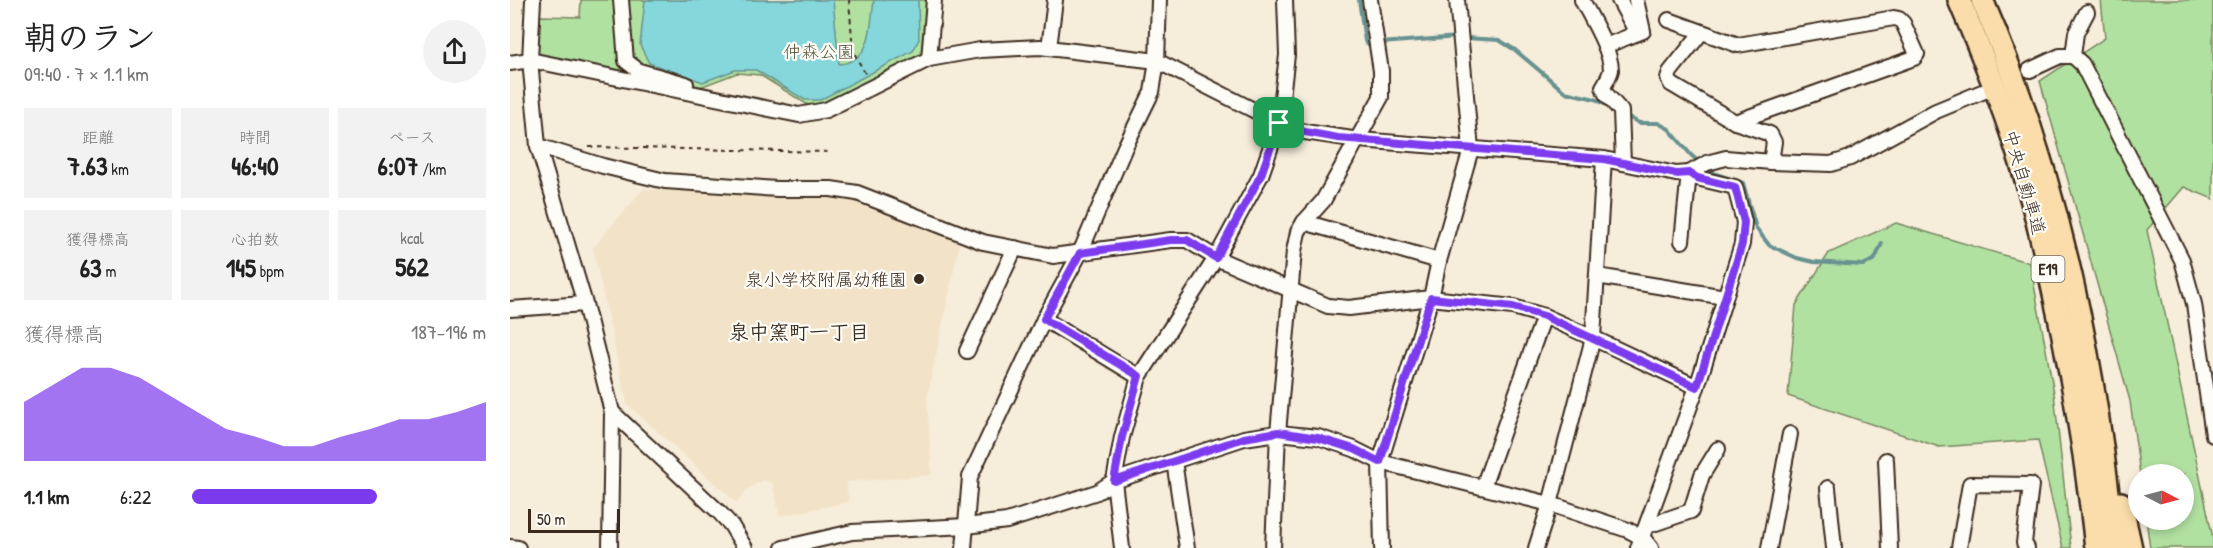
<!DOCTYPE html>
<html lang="ja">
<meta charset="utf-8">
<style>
:root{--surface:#fff;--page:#f2f2f2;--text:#222;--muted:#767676;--accent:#7c3aed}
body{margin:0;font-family:"Patrick Hand","Klee One",sans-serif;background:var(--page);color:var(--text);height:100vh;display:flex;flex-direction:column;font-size:22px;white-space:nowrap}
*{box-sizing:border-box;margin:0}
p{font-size:20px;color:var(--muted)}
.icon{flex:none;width:33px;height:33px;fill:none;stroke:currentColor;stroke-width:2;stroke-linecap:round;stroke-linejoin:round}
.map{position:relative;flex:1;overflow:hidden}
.drawer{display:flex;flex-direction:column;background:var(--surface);width:510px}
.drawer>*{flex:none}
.needle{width:39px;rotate:96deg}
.controls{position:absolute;left:1618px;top:464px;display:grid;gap:12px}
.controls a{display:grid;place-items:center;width:66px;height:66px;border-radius:50%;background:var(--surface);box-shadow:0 3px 9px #0003;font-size:30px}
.scale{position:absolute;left:18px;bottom:15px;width:92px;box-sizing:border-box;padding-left:6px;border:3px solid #3b2a1e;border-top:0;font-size:16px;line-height:21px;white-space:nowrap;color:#3b2a1e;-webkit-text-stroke:4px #fdfcf7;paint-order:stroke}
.pin{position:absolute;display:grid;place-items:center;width:51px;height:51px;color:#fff;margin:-26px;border-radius:12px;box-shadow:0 3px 9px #0006}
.round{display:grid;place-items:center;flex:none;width:63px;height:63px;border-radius:32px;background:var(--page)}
.overview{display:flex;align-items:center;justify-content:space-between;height:102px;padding:0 24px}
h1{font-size:33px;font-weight:700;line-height:45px}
.figures{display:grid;grid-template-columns:repeat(3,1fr);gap:9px;height:102px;padding:6px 24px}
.figures div{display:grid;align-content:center;border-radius:0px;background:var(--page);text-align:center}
.figures b{font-size:26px;font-weight:700}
.figures small{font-size:16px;font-weight:400}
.figures p{font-size:16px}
.chart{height:168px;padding:12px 24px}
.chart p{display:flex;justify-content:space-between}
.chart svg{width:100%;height:108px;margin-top:6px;fill:var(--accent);opacity:.7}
ul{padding:0 24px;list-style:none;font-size:20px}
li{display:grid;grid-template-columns:96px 72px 1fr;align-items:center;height:45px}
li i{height:15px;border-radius:8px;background:var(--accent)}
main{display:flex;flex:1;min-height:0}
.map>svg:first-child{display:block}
.built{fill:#f2e3c8}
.green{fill:#b1e1a1;stroke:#768660;stroke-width:1.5}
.water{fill:#85d7db;stroke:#67928f;stroke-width:1.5}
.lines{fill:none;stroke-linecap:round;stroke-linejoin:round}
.stream{stroke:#67928f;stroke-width:4}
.minor-casing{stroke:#3b2a1e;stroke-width:18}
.highway-casing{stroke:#3b2a1e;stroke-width:26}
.path{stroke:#3b2a1e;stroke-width:2;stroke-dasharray:4.5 4.5;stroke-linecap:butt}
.minor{stroke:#fdfcf7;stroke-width:14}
.highway{stroke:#faddab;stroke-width:21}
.route-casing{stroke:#fff;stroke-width:12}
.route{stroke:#7c3aed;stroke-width:8}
.poi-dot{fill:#3b2a1e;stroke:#fdfcf7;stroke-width:2}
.labels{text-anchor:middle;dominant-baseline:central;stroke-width:4.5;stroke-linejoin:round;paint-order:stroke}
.shield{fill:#fdfcf7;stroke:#75695f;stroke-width:1.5}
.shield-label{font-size:16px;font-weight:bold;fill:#3b2a1e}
.park-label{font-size:18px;fill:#58583f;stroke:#fdfcf7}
.street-label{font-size:18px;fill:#3b2a1e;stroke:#fdfcf7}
.poi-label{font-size:18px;fill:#3b2a1e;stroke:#fdfcf7;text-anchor:end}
.neighbourhood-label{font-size:20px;font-weight:bold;fill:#3b2a1e;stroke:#fdfcf7}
</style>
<main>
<section class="drawer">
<div class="overview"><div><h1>朝のラン</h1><p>09:40 · 7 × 1.1 km</p></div><a class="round"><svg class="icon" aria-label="share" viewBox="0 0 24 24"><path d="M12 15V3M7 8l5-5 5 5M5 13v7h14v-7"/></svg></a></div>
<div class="figures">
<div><p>距離</p><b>7.63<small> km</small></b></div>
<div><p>時間</p><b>46:40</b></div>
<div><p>ペース</p><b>6:07<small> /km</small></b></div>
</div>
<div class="figures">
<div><p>獲得標高</p><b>63<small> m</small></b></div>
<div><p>心拍数</p><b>145<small> bpm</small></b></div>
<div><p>kcal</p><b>562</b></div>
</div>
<div class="chart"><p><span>獲得標高</span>187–196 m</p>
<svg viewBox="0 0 160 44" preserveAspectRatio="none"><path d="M0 44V20L10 13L20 6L30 6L40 10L50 17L60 24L70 31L80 34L90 38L100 38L110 34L120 31L130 27L140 27L150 24L160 20V44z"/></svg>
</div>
<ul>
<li><b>1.1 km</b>6:22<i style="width:63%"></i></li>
</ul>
</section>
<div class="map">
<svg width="1703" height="548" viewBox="0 0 1703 548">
<rect width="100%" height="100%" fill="#f7eddb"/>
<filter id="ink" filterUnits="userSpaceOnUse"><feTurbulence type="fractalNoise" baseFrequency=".0167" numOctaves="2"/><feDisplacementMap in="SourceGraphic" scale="12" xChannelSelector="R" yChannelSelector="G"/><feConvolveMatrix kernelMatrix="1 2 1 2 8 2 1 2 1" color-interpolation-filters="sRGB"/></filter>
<g filter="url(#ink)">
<polygon class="built" points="133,189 342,199 450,241 417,398 422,475 336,482 339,502 270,516 262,483 253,480 237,489 227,503 117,404 83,248"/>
<g class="green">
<polygon points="71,0 421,0 417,39 411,56 322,102 301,107 250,75 227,73 185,89 27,54 30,16 70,17"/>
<polygon points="1591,0 1703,0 1703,199 1674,187 1637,230 1703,538 1703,548 1640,548 1636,519 1674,519 1674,474 1630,474 1620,401 1530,81 1595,38"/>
<polygon points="1386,223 1520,263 1544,393 1561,548 1553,548 1528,440 1429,447 1278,396 1286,305 1319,253"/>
</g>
<path class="water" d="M135,0H323L329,64C363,61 360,26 364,0H408L409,39L403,51L310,100H295L246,70H225L193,82L139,63L130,45Z"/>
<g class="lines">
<g class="stream">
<polyline points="849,0 855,41 858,44 948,37"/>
<polyline points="955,38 989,40 1005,50 1055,92 1085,99 1100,107"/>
<polyline points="1115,115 1129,123 1148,123 1159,129 1181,155 1190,163"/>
<polyline points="1196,168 1200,172 1233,183 1246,228 1259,245 1287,258 1304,262 1353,265 1365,259 1372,243"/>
</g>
<defs>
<g id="minor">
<polyline points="23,0 20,60 28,146 75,304 102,412 100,548"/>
<polyline points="111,0 116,61 129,71 176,84"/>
<path d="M1072,0C1081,18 1101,50 1101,70C1100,75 1096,82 1093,87L1096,94L1111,111L1113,163"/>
<polyline points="1109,0 1127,33"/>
<polyline points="1159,20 1228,45 1384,18 1389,19 1393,23 1407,54 1404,58 1225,122"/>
<polyline points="1191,33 1160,72 1158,78 1161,84 1225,122 1260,134 1264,142 1261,162"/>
<polyline points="1095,46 1133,31 1126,0"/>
<polyline points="539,48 545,0"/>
<polyline points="1563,56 1566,33 1577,12"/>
<polyline points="419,59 424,0"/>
<polyline points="0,63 20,60 289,115 316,110 419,59 470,50 530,47 647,61 769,123 795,132 849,140 1094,159 1166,174 1179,173 1197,163 1216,158 1261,162 1321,164 1340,158 1426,111 1472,92"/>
<polyline points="1520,70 1550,56 1563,56 1572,64 1672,260 1684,304 1703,435"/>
<polyline points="28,146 93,166 155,181 267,189 321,189 347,193 473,242 543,256 661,240 677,240 706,258 818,306 839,308 921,298 1003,307 1034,316 1083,338 1187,387"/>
<polyline points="794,222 929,261"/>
<polyline points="1172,241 1179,173"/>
<polyline points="1087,276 1215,297"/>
<polyline points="0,309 75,304"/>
<polyline points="534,319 629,377"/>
<polyline points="457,351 505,248"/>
<polyline points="102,412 210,513 221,525 235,548"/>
<polyline points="1376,460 1380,548"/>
<polyline points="664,461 677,548"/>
<polyline points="973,487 1034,316"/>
<polyline points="1318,488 1324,548"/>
<polyline points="1137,526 1181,511 1192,475 1208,449"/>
<polyline points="0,547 8,548"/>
<polyline points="273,548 342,532 456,526 497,521 587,492 604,481 664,461 734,438 768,433 808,437 844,449 870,462 1040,504 1118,530 1133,538 1141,548"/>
<polyline points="454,548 460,477 534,319 570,253 615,147 642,92 647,61 649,0"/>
<polyline points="612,548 604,481 612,437 629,377 706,258 751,175 769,123 777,55 775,0"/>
<polyline points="763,548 768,433 784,251 788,232 794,222 813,201 871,97 871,71 860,0"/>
<polyline points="872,548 870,462 921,298 929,261 961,149 947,0"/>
<polyline points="1026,548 1040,504 1083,338 1094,159"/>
<polyline points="1128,548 1187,387 1232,244 1234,222 1225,187 1187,178 1179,173"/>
<polyline points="1259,548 1280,434"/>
<polyline points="1449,548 1460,484 1521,485 1514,543 1517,548"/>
</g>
<g id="highway">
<path d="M1449,0C1470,49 1490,98 1506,148C1520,188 1529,230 1539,271C1560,362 1576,455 1586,548"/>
<path d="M1472,0C1547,172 1586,362 1604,548"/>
<polyline points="1611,503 1621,548"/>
</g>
</defs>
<use href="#minor" class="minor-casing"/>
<use href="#highway" class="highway-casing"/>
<g class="path">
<polyline points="339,0 343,51 357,77"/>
<polyline points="79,147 320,152"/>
</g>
<use href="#minor" class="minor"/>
<use href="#highway" class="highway"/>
</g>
</g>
<g class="lines" filter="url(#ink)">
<defs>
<polygon id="route" points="769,123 795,132 828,138 1094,159 1166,174 1179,173 1187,178 1225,187 1234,222 1232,244 1187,387 1034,316 1003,307 921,298 870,462 844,449 808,438 768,432 734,438 604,481 612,437 629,376 534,319 570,253 661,240 677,240 706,258 751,175"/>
</defs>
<use href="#route" class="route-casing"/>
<use href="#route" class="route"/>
</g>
<circle class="poi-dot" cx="409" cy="279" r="6"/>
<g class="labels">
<rect class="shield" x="1521.5" y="256" width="33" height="26" rx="4.5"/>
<g class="shield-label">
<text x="1538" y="269">E19</text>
</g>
<g class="park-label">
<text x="309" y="51">仲森公園</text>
</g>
<g class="street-label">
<text transform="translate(1515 182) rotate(74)">中央自動車道</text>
</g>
<g class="poi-label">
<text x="397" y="279">泉小学校附属幼稚園</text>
</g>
<g class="neighbourhood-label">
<text x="289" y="331">泉中窯町一丁目</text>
</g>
</g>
</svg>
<div class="controls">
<a><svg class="needle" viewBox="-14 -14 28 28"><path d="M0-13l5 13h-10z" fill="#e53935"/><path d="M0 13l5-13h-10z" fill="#767676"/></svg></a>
</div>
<div class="scale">50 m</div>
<div class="pin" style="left:769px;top:123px;background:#1e9e55"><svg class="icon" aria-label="arrive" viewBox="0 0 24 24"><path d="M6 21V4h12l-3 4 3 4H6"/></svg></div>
</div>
</main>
